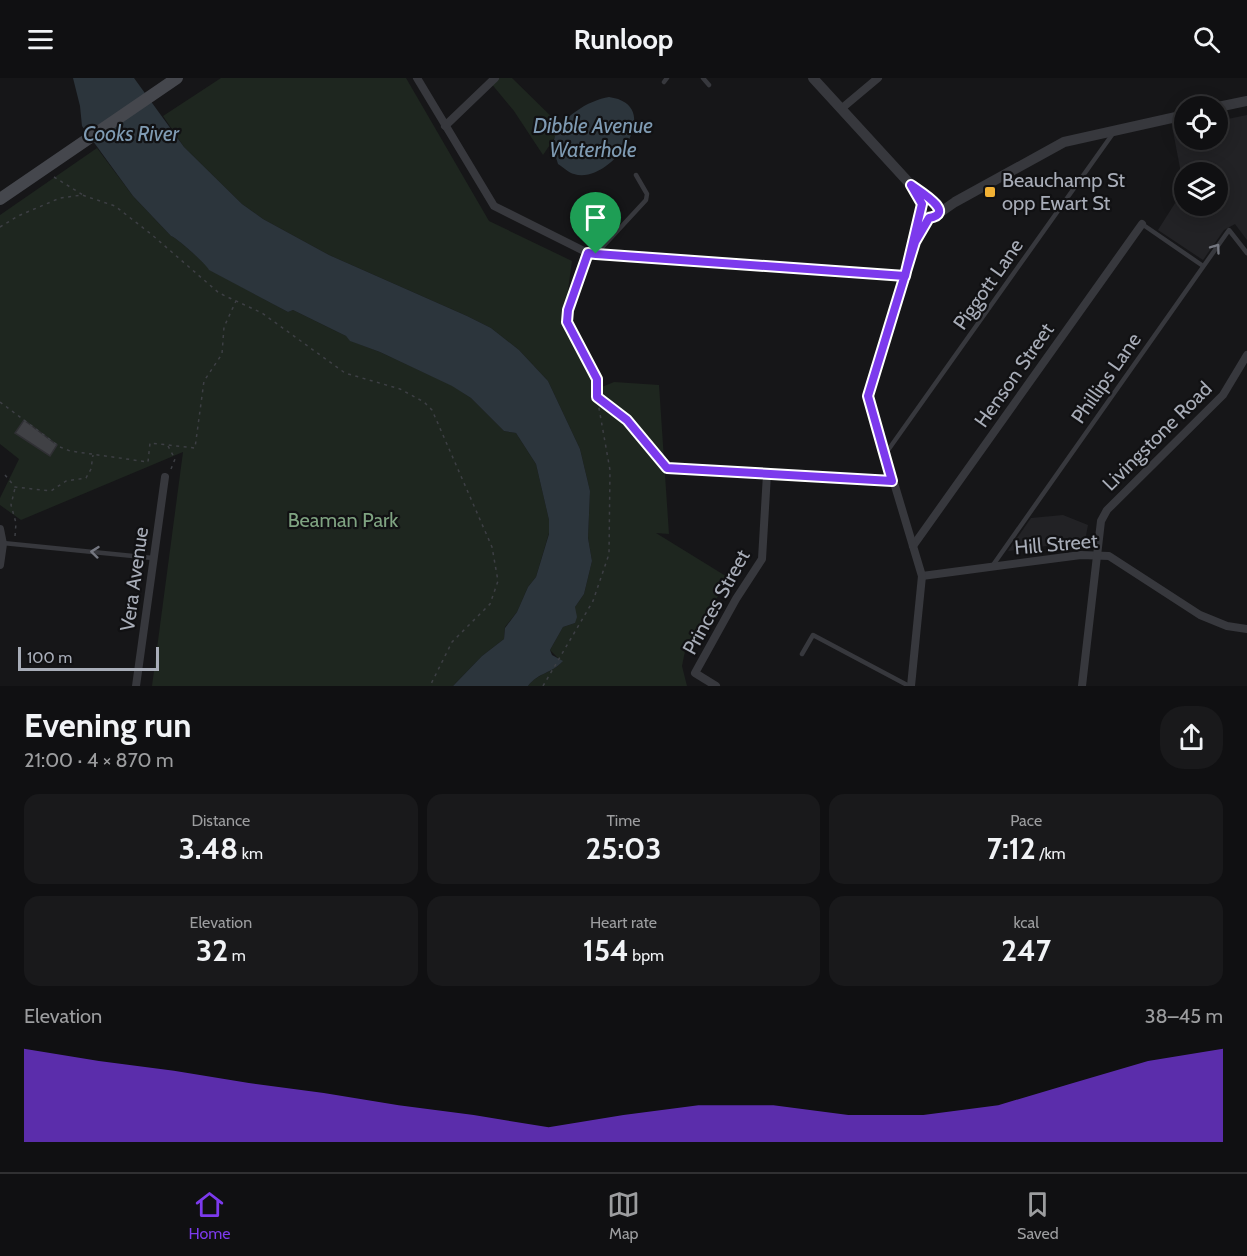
<!DOCTYPE html>
<meta charset="utf-8">
<style>
:root{--surface:#101012;--page:#19191b;--text:#f1f3f6;--muted:#9c9d9f;--line:#303032;--accent:#7c3aed}
body{margin:0;font-family:Cabin,sans-serif;background:var(--page);color:var(--text);height:100vh;display:flex;flex-direction:column;font-size:22px;white-space:nowrap}
*{box-sizing:border-box;margin:0}
p{font-size:20px;color:var(--muted)}
.icon{flex:none;width:33px;height:33px;fill:none;stroke:currentColor;stroke-width:2;stroke-linecap:round;stroke-linejoin:round}
.map{position:relative;height:608px;overflow:hidden}
.sheet{display:flex;flex-direction:column;background:var(--surface);flex:1}
.sheet>*{flex:none}
.controls{position:absolute;left:1174px;top:18px;display:grid;gap:12px}
.controls a{display:grid;place-items:center;width:54px;height:54px;border-radius:50%;background:var(--surface);box-shadow:0 3px 15px #0003,0 0 0 2px var(--line);font-size:30px}
.scale{position:absolute;left:18px;bottom:15px;width:141px;box-sizing:border-box;padding-left:6px;border:3px solid #a8adb8;border-top:0;font-size:16px;line-height:21px;white-space:nowrap;color:#a8adb8;-webkit-text-stroke:4px #111113;paint-order:stroke}
.pin{position:absolute;display:grid;place-items:center;width:51px;height:51px;color:#fff;margin:-62px -26px;border-radius:50% 50% 50% 0;rotate:-45deg;box-shadow:0 0 6px #0007}
.pin .icon{rotate:45deg}
.round{display:grid;place-items:center;flex:none;width:63px;height:63px;border-radius:24px;background:var(--page)}
.overview{display:flex;align-items:center;justify-content:space-between;height:102px;padding:0 24px}
h1{font-size:33px;font-weight:700;line-height:45px}
.metrics{display:grid;grid-template-columns:repeat(3,1fr);gap:9px;height:102px;padding:6px 24px}
.metrics div{display:grid;align-content:center;border-radius:15px;background:var(--page);text-align:center}
.metrics b{font-size:30px;font-weight:700}
.metrics small{font-size:16px;font-weight:400}
.metrics p{font-size:16px}
.chart{height:168px;padding:12px 24px}
.chart p{display:flex;justify-content:space-between}
.chart svg{width:100%;height:108px;margin-top:6px;fill:var(--accent);opacity:.7}
header{display:flex;justify-content:space-between;align-items:center;height:78px;padding:0 24px;background:var(--surface);font-size:27px;font-weight:700}
.menu{display:flex;justify-content:space-around;align-items:center;height:84px;border-top:2px solid var(--line);background:var(--surface);font-size:16px;color:var(--muted)}
.menu a{display:grid;justify-items:center;gap:3px}
.menu .selected{color:var(--accent)}
.map>svg:first-child{display:block}
.built{fill:#222225;fill-rule:evenodd}
.green{fill:#1e261f}
.water{fill:#2c353c}
.building{fill:#404145;stroke:#303034;stroke-width:1.5}
.lines{fill:none;stroke-linecap:round;stroke-linejoin:round}
.path{stroke:#3d3f44;stroke-width:1.5;stroke-dasharray:3 4.5;stroke-linecap:butt}
.service{stroke:#37383d;stroke-width:4.5}
.minor{stroke:#37383d;stroke-width:8}
.tertiary{stroke:#37383d;stroke-width:10}
.secondary{stroke:#45474d;stroke-width:12}
.oneway{stroke:#757881}
.route-casing{stroke:#fff;stroke-width:12}
.route{stroke:#7c3aed;stroke-width:8}
.poi-dot{fill:#f2b134;stroke:#111113;stroke-width:2}
.labels{text-anchor:middle;dominant-baseline:central;stroke-width:4.5;stroke-linejoin:round;paint-order:stroke}
.poi-label{font-size:20px;fill:#a8adb8;stroke:#111113;text-anchor:start}
.street-label{font-size:20px;fill:#a8adb8;stroke:#111113}
.park-label{font-size:20px;fill:#7fa381;stroke:#111113}
.water-label{font-size:21px;font-style:italic;fill:#7f9bb3;stroke:#111113}
</style>
<header><svg class="icon" aria-label="menu" viewBox="0 0 24 24"><path d="M4 6h16M4 12h16M4 18h16"/></svg>Runloop<svg class="icon" aria-label="search" viewBox="0 0 24 24"><circle cx="10" cy="10" r="6"/><path d="M15 15l6 6"/></svg></header>
<div class="map">
<svg width="1247" height="608" viewBox="0 0 1247 608">
<rect width="100%" height="100%" fill="#161618"/>
<g class="built">
<path d="M1247,37V162L1235,146L1224,152L1203,182L1158,152L1184,111L1173,53L1185,50V62H1218V43ZM1185,94H1218V128H1185Z"/>
<polygon points="1063,437 1088,447 1085,463 1008,473 1031,440"/>
</g>
<g class="green">
<path d="M221,0H406L489,143L572,183L564,241L565,253L597,311L614,304L659,307L669,456L656,455L729,500L685,573L682,588L687,608H528C539,594 551,596 562,584L550,572L563,549L575,545V529L584,516L592,483L588,460L590,413L580,371L548,303L519,272L491,250L467,238L329,177L263,141L242,126L184,69L163,38Z"/>
<polygon points="495,0 512,0 562,49 543,77 514,33 490,4"/>
<path d="M97,70L133,118L171,158C177,160 206,186 210,192L288,234L293,232L346,258L351,263L380,274L453,308L471,320L504,353L516,355L536,386L549,442V455L536,499L528,509L517,534L505,549L504,561L482,578L453,608H152L183,374L21,442L0,427V420L19,381L0,366V137Z"/>
</g>
<g class="water">
<path d="M73,0H134L184,69L242,126L263,141L329,177L467,238L491,250L519,272L548,303L580,371L590,413L588,460L592,483L584,516L575,529L577,539L575,545L563,549L550,572L552,577L563,583C551,596 539,594 528,608H453L482,578L504,561L505,550L517,534L528,509L536,499L549,456V442L536,386L516,355L504,353L471,320L452,308L380,274L350,263L346,258L293,232L288,234L209,192C206,186 177,160 171,158L133,118L82,48L80,28Z"/>
<path d="M609,19C668,27 610,108 574,96C569,95 563,89 558,86C556,79 552,70 554,62C559,40 589,22 609,19Z"/>
</g>
<polygon class="building" points="24,342 57,367 50,378 15,355"/>
<g class="lines">
<g class="path">
<polyline points="54,99 83,117"/>
<polyline points="0,149 18,138 60,120 82,117 115,128 151,156 219,215 262,235 345,295 400,311 424,324 432,332 492,469 498,503 490,526 452,564 430,608"/>
<polyline points="598,320 627,342 662,384"/>
<polyline points="0,324 60,369 70,373 148,384 150,365 195,370 204,303 222,276 224,249 236,223"/>
<polyline points="168,368 175,381 171,391"/>
<polyline points="5,397 15,409 51,413 66,403 86,400 91,391 93,377"/>
<polyline points="15,458 16,445 11,427 15,410"/>
<polyline points="543,608 593,523 609,476 610,392 597,319 597,301 568,241"/>
</g>
<g class="service">
<polyline points="703,0 709,7"/>
<polyline points="664,4 667,0"/>
<polyline points="1142,146 1203,188"/>
<polyline points="596,176 646,122 647,116 636,97"/>
<polyline points="886,375 1114,54"/>
<polyline points="3,465 153,480"/>
<polyline points="993,487 1229,152 1247,175"/>
<polyline points="802,576 813,557 909,608"/>
</g>
<g class="minor">
<polyline points="417,0 494,128 588,175 664,182 905,198"/>
<polyline points="841,31 878,0"/>
<polyline points="445,48 495,0"/>
<polyline points="918,159 929,140"/>
<polyline points="568,232 588,175"/>
<polyline points="667,390 892,403"/>
<polyline points="0,451 3,466 0,487"/>
<polyline points="913,468 1142,146"/>
<polyline points="922,498 1081,477 1109,478 1200,537 1227,548 1247,551"/>
<polyline points="136,608 165,399"/>
<polyline points="716,608 695,595 736,521 762,481 767,396"/>
<polyline points="911,608 922,498 868,318 905,198 921,134"/>
<polyline points="1082,608 1101,443 1107,432 1223,317 1247,277"/>
</g>
<g class="tertiary">
<polyline points="813,0 911,107 937,126"/>
<polyline points="1218,29 1247,23"/>
<polyline points="922,126 922,136 932,140 955,124 1064,64 1185,37"/>
</g>
<polyline class="secondary" points="0,121 177,0"/>
</g>
<defs><path id="oneway-chevron" d="M-2-3.5L2.5 0L-2 3.5" fill="none" stroke-width="1.6" stroke-linecap="round" stroke-linejoin="round" transform="scale(1.5)"/></defs>
<g class="oneway">
<use href="#oneway-chevron" transform="translate(1216 170) rotate(-54)"/>
<use href="#oneway-chevron" transform="translate(95 474) rotate(-174)"/>
</g>
<g class="lines">
<defs>
<path id="route" d="M596,176L588,175L568,232L567,244L597,301V319L627,342L667,390L892,403L868,318L915,164L929,140C957,135 919,113 911,107L922,126L905,198L596,176"/>
</defs>
<use href="#route" class="route-casing"/>
<use href="#route" class="route"/>
</g>
<rect class="poi-dot" x="984" y="108" width="12" height="12" rx="3"/>
<g class="labels">
<g class="poi-label">
<text x="1002" y="102">Beauchamp St<tspan x="1002" dy="23">opp Ewart St</tspan></text>
</g>
<g class="street-label">
<text transform="translate(988 206) rotate(-55)">Piggott Lane</text>
<text transform="translate(1014 297) rotate(-55)">Henson Street</text>
<text transform="translate(1106 300) rotate(-55)">Phillips Lane</text>
<text transform="translate(1157 358) rotate(-45)">Livingstone Road</text>
<text transform="translate(1056 466) rotate(-5)">Hill Street</text>
<text transform="translate(134 501) rotate(-82)">Vera Avenue</text>
<text transform="translate(716 524) rotate(-61)">Princes Street</text>
</g>
<g class="park-label">
<text x="343" y="442">Beaman Park</text>
</g>
<g class="water-label">
<text x="593" y="47">Dibble Avenue<tspan x="593" dy="24">Waterhole</tspan></text>
<text x="131" y="55">Cooks River</text>
</g>
</g>
</svg>
<div class="controls">
<a><svg class="icon" aria-label="locate" viewBox="0 0 24 24"><circle cx="12" cy="12" r="6"/><path d="M12 2v4M12 18v4M2 12h4M18 12h4"/></svg></a>
<a><svg class="icon" aria-label="layers" viewBox="0 0 24 24"><path d="M12 4l9 5-9 5-9-5zM3 14l9 5 9-5"/></svg></a>
</div>
<div class="scale">100 m</div>
<div class="pin" style="left:596px;top:176px;background:#1e9e55"><svg class="icon" aria-label="arrive" viewBox="0 0 24 24"><path d="M6 21V4h12l-3 4 3 4H6"/></svg></div>
</div>
<section class="sheet">
<div class="overview"><div><h1>Evening run</h1><p>21:00 · 4 × 870 m</p></div><a class="round"><svg class="icon" aria-label="share" viewBox="0 0 24 24"><path d="M12 15V3M7 8l5-5 5 5M5 13v7h14v-7"/></svg></a></div>
<div class="metrics">
<div><p>Distance</p><b>3.48<small> km</small></b></div>
<div><p>Time</p><b>25:03</b></div>
<div><p>Pace</p><b>7:12<small> /km</small></b></div>
</div>
<div class="metrics">
<div><p>Elevation</p><b>32<small> m</small></b></div>
<div><p>Heart rate</p><b>154<small> bpm</small></b></div>
<div><p>kcal</p><b>247</b></div>
</div>
<div class="chart"><p><span>Elevation</span>38–45 m</p>
<svg viewBox="0 0 160 44" preserveAspectRatio="none"><path d="M0 44V6L10 11L20 15L30 20L40 24L50 29L60 33L70 38L80 33L90 29L100 29L110 33L120 33L130 29L140 20L150 11L160 6V44z"/></svg>
</div>
</section>
<nav class="menu">
<a class="selected"><svg class="icon" aria-label="home" viewBox="0 0 24 24"><path d="M3 11l9-7 9 7M6 9v11h12V9"/></svg>Home</a>
<a><svg class="icon" aria-label="map" viewBox="0 0 24 24"><path d="M3 6l6-2 6 2 6-2v14l-6 2-6-2-6 2zM9 4v14M15 6v14"/></svg>Map</a>
<a><svg class="icon" aria-label="saved" viewBox="0 0 24 24"><path d="M7 4h10v16l-5-4-5 4z"/></svg>Saved</a>
</nav>
